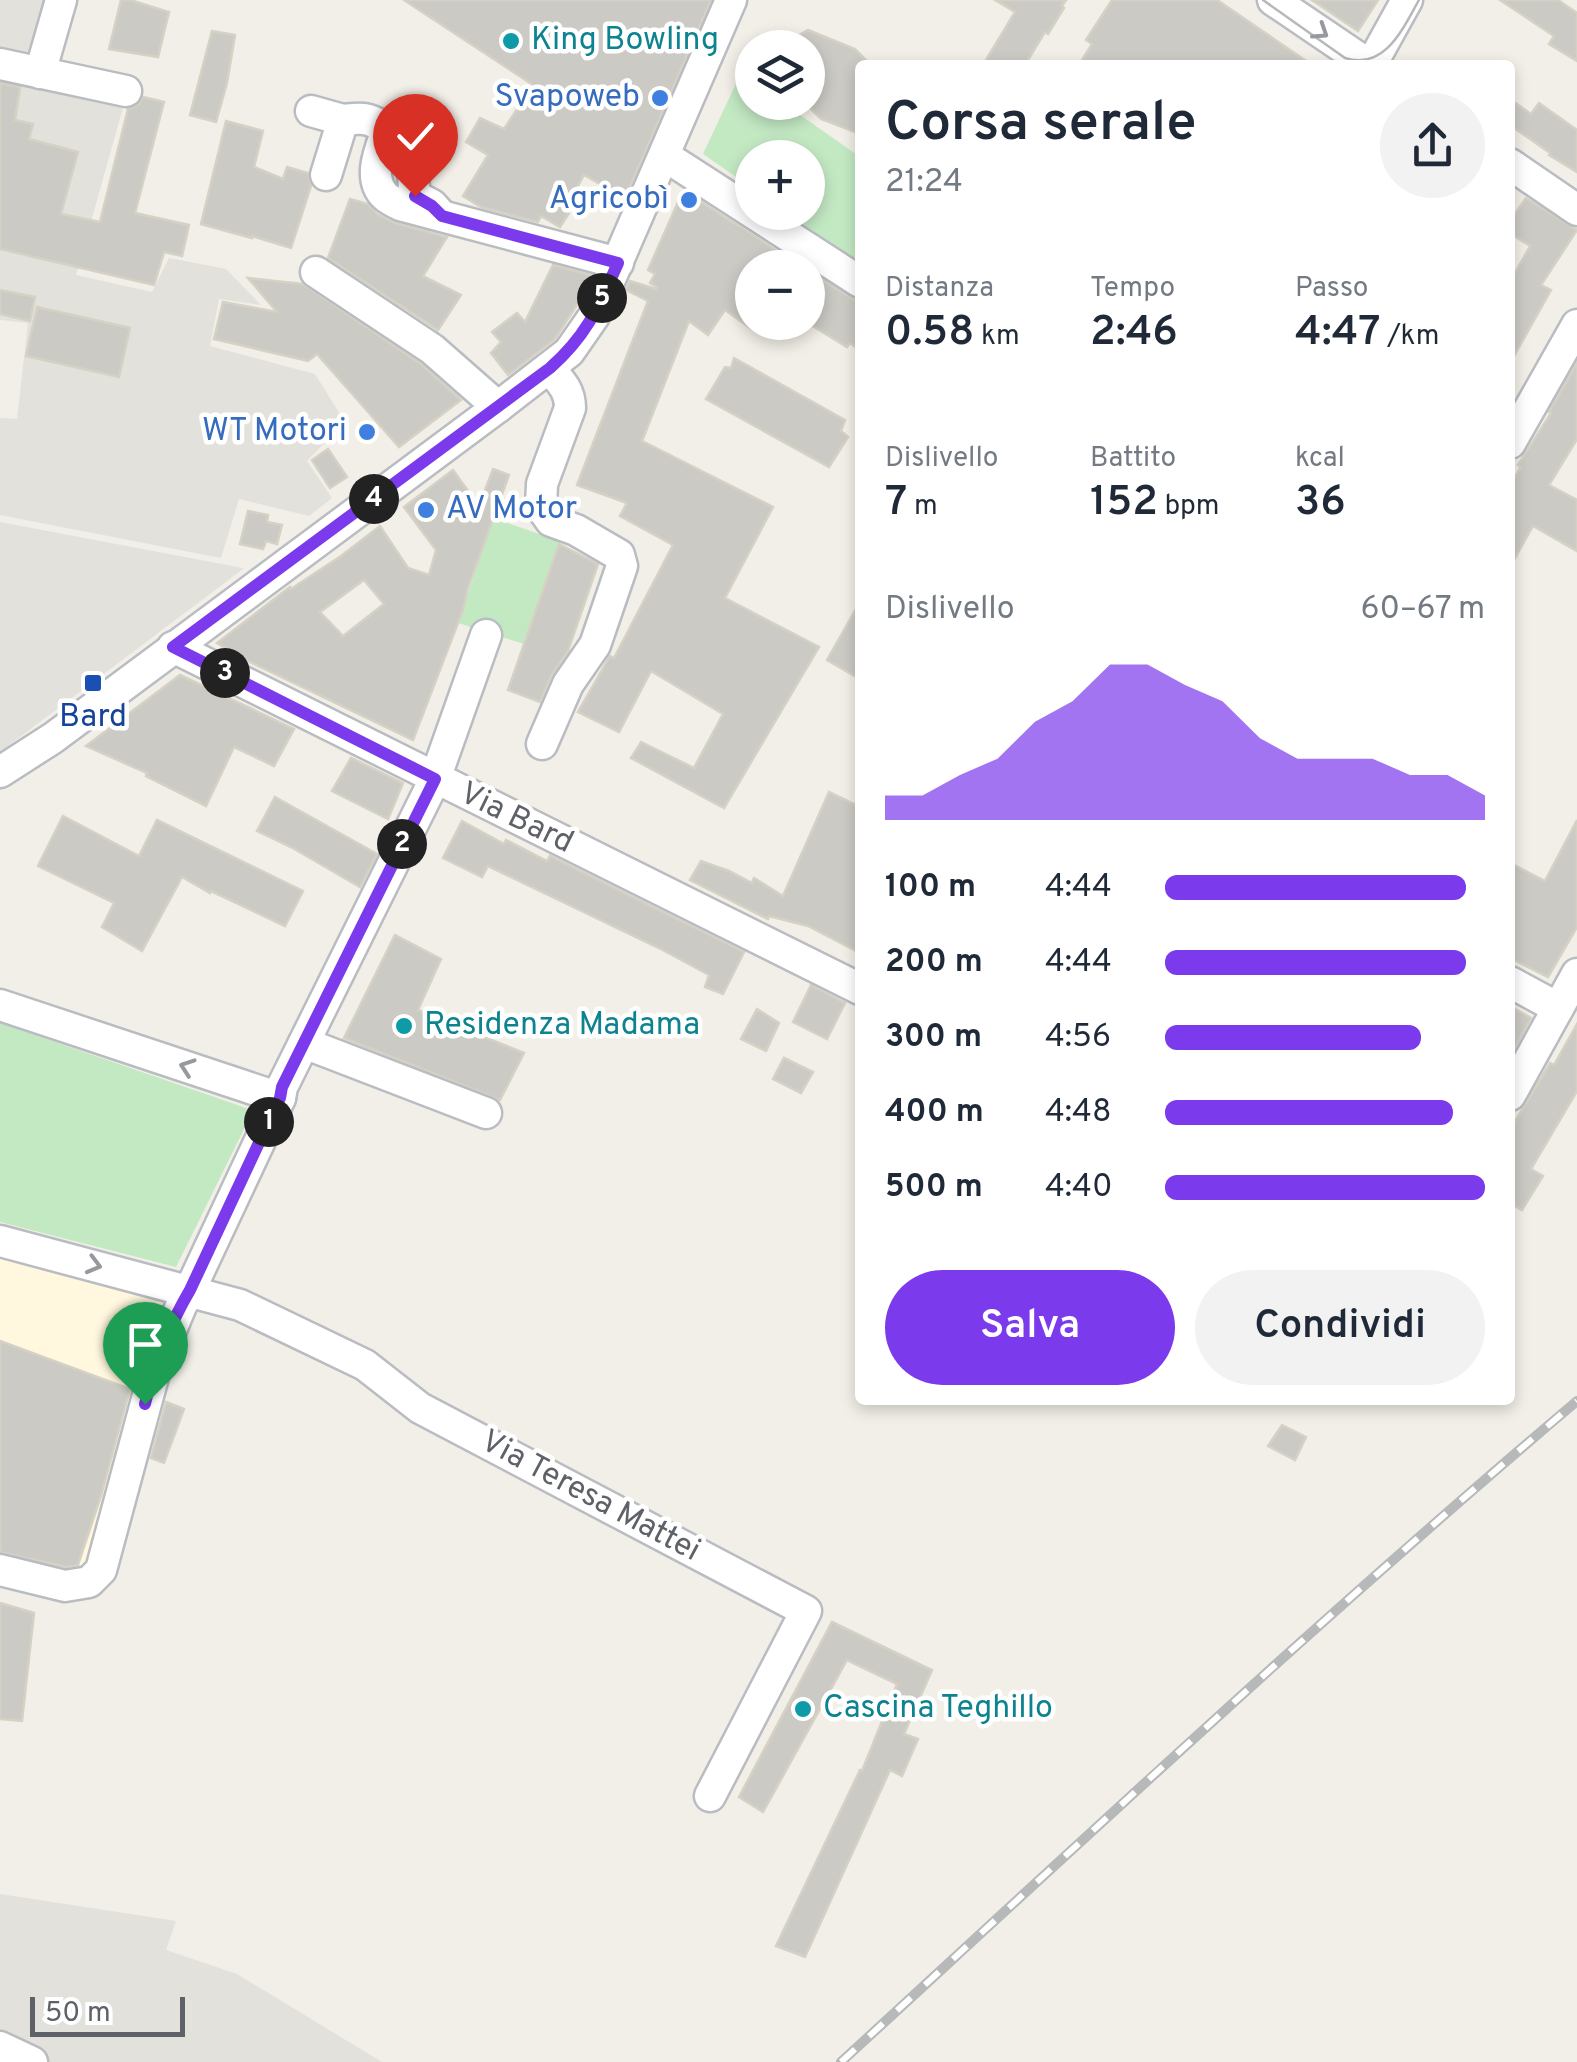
<!DOCTYPE html>
<html lang="it">
<meta charset="utf-8">
<style>
:root{--surface:#fff;--page:#f2f2f3;--text:#1f2937;--muted:#747a83;--accent:#7c3aed}
body{margin:0;font-family:Overpass,sans-serif;background:var(--page);color:var(--text);height:100vh;display:flex;flex-direction:column;font-size:38px;white-space:nowrap}
*{box-sizing:border-box;margin:0}
p{font-size:32px;color:var(--muted)}
.icon{flex:none;width:55px;height:55px;fill:none;stroke:currentColor;stroke-width:2;stroke-linecap:round;stroke-linejoin:round}
.map{position:relative;flex:1;overflow:hidden}
.details{position:absolute;left:855px;top:60px;width:660px;height:1345px;display:flex;flex-direction:column;background:var(--surface);border-radius:10px;box-shadow:0 5px 15px #0003}
.details>*{flex:none}
.fabs{position:absolute;left:735px;top:30px;display:grid;gap:20px}
.fabs a{display:grid;place-items:center;width:90px;height:90px;border-radius:50%;background:var(--surface);box-shadow:0 5px 15px #0003;font-size:50px}
.scale{position:absolute;left:30px;bottom:25px;width:155px;box-sizing:border-box;padding-left:10px;border:5px solid #5e6268;border-top:0;font-size:28px;line-height:35px;white-space:nowrap;color:#5e6268;-webkit-text-stroke:8px #fff;paint-order:stroke}
.pin{position:absolute;display:grid;place-items:center;width:85px;height:85px;color:#fff;margin:-102px -42px;border-radius:50% 50% 50% 0;rotate:-45deg;box-shadow:0 0 10px #0007}
.pin .icon{rotate:45deg}
.km{position:absolute;width:50px;height:50px;margin:-25px;border-radius:50%;background:#222;color:#fff;font-size:28px;line-height:50px;text-align:center}
.round{display:grid;place-items:center;flex:none;width:105px;height:105px;border-radius:52px;background:var(--page)}
.overview{display:flex;align-items:center;justify-content:space-between;height:170px;padding:0 30px}
h1{font-size:55px;font-weight:600;line-height:75px}
.metrics{display:grid;grid-template-columns:repeat(3,1fr);gap:15px;height:170px;padding:10px 30px}
.metrics div{display:grid;align-content:center}
.metrics b{font-size:42px;font-weight:600}
.metrics small{font-size:28px;font-weight:400}
.metrics p{font-size:28px}
.chart{height:280px;padding:20px 30px}
.chart p{display:flex;justify-content:space-between}
.chart svg{width:100%;height:180px;margin-top:10px;fill:var(--accent);opacity:.7}
.button{display:flex;gap:20px;margin-top:auto;padding:20px 30px}
.button a{flex:1;height:115px;border-radius:60px;background:var(--accent);color:#fff;font-size:40px;font-weight:600;line-height:115px;text-align:center}
.button a+a{background:var(--page);color:var(--text)}
ul{padding:0 30px;list-style:none;font-size:32px}
li{display:grid;grid-template-columns:160px 120px 1fr;align-items:center;height:75px}
li i{height:25px;border-radius:12px;background:var(--accent)}
.map>svg:first-child{display:block}
.commercial{fill:#fff7de}
.industrial{fill:#e2e1db}
.green{fill:#c3e9c3}
.building{fill:#cccac4;stroke:#d6d1c5;stroke-width:2.5;fill-rule:evenodd}
.lines{fill:none;stroke-linecap:round;stroke-linejoin:round}
.minor-casing{stroke:#b9bcc1;stroke-width:35}
.minor{stroke:#fff;stroke-width:30}
.tram{stroke:#b7b8b9;stroke-width:2.5}
.rail-casing{stroke:#b7b8b9;stroke-width:10}
.rail{stroke:#fff;stroke-width:6;stroke-dasharray:19;stroke-linecap:butt}
.oneway{stroke:#96999d}
.route-casing{stroke:#fff;stroke-width:20}
.route{stroke:#7c3aed;stroke-width:12}
.culture-dot{fill:#0f9aa8;stroke:#fff;stroke-width:4}
.shop-dot{fill:#3f7fe0;stroke:#fff;stroke-width:4}
.transit-dot{fill:#1a4fb4;stroke:#fff;stroke-width:4}
.labels{text-anchor:middle;dominant-baseline:central;stroke-width:9;stroke-linejoin:round;paint-order:stroke}
.culture-label{font-size:32px;fill:#0d838f;stroke:#fff;text-anchor:start}
.shop-label{font-size:32px;fill:#366cbe;stroke:#fff;text-anchor:end}
.transit-label{font-size:32px;fill:#164399;stroke:#fff}
.street-label{font-size:32px;fill:#5e6268;stroke:#fff}
</style>
<div class="map">
<svg width="1577" height="2062" viewBox="0 0 1577 2062">
<rect width="100%" height="100%" fill="#f1efe7"/>
<polygon class="commercial" points="0,1249 171,1303 86,1570 0,1554"/>
<g class="industrial">
<polygon points="0,0 57,0 38,65 0,56"/>
<polygon points="0,68 126,97 76,275 152,292 169,258 226,269 261,305 219,299 210,346 315,374 345,422 307,461 332,498 309,516 239,499 221,558 0,515 0,418 17,419 28,323 0,320"/>
<polygon points="0,522 243,568 243,569 0,752"/>
<polygon points="0,1894 176,1921 166,1950 237,1974 382,2062 0,2062"/>
</g>
<g class="green">
<polygon points="741,73 752,81 752,102 783,103 860,157 860,263 787,213 808,212 808,158 752,158 752,188 703,154"/>
<polygon points="493,518 560,541 524,644 458,623"/>
<polygon points="0,1023 249,1109 250,1117 176,1267 0,1222"/>
</g>
<g class="building">
<polygon points="121,0 130,0 169,12 158,57 109,49"/>
<polygon points="404,0 711,0 625,198 584,175 565,210 569,213 560,227 541,216 538,222 481,207 463,196 488,155 466,142 480,118 504,129 533,85"/>
<polygon points="995,0 1066,0 1062,6 1064,8 1048,34 1045,32 1025,65 983,65 1015,12"/>
<polygon points="1112,0 1217,0 1312,65 1079,65 1092,44 1086,40"/>
<polygon points="1312,0 1378,0 1358,31"/>
<polygon points="1500,0 1558,0 1577,13 1577,61 1549,44 1554,36"/>
<polygon points="808,30 855,49 871,65 860,65 860,134 821,119 808,106 808,48 778,48"/>
<polygon points="212,31 235,35 227,83 216,122 190,115"/>
<polygon points="0,83 20,87 15,120 33,124 29,139 78,152 61,214 100,222 128,109 139,104 143,97 164,102 135,213 189,225 182,256 164,252 154,285 0,249"/>
<polygon points="1510,99 1531,114 1539,103 1577,130 1577,172 1549,155 1550,153 1510,125"/>
<polygon points="226,121 263,131 254,167 283,179 287,167 308,173 311,186 291,248 252,236 252,238 201,224"/>
<polygon points="686,192 803,268 752,268 752,329 725,310 708,335 689,321 642,441 773,507 725,598 819,647 724,808 631,758 641,742 694,768 723,714 651,671 619,732 578,712 610,656 614,658 673,545 620,516 627,503 577,485 648,301 626,290 630,281 656,289 657,287 650,283 655,274 648,270 682,193"/>
<polygon points="1526,198 1577,230 1541,285 1551,290 1510,363 1510,282 1530,246 1510,233 1510,221"/>
<polygon points="350,199 368,204 377,214 395,223 447,237 423,276 461,295 438,330 328,258"/>
<polygon points="553,265 590,275 582,297 555,339 508,375 491,353 501,342 492,332 517,313 525,322"/>
<polygon points="808,270 860,304 860,350 850,343 847,347 808,323"/>
<polygon points="248,278 303,284 421,364 461,400 399,447 317,354 308,361 214,339 223,302 277,312"/>
<polygon points="0,290 35,297 30,321 0,314"/>
<polygon points="37,307 130,328 119,377 26,356"/>
<polygon points="734,358 845,420 841,431 848,437 829,467 706,399 725,367 731,368"/>
<polygon points="1577,363 1577,439 1549,485 1577,500 1577,551 1533,526 1510,567 1510,485 1521,467 1518,465 1551,413 1549,412"/>
<polygon points="328,449 347,477 330,488 312,460"/>
<path d="M493,469L509,475L468,588L463,610L413,740L246,660L217,643L290,587L291,589L341,556L380,526L408,568L429,575L436,550L404,507L453,470L479,506ZM364,580L384,604L343,636L320,612Z"/>
<polygon points="248,511 268,515 267,522 282,525 277,544 266,541 263,549 240,544"/>
<polygon points="559,544 598,564 568,651 551,676 540,702 508,690"/>
<polygon points="860,602 860,679 827,660"/>
<polygon points="180,675 294,729 274,766 234,747 206,806 146,776 147,773 86,746"/>
<polygon points="351,758 403,783 388,819 332,791"/>
<polygon points="829,792 860,807 860,953 808,926 769,916 768,919 690,880 701,861 729,871 752,883 754,878 783,896"/>
<polygon points="275,797 377,854 360,887 291,847 257,831"/>
<polygon points="63,816 139,856 157,820 303,891 285,926 211,891 210,893 182,877 142,951 102,927 114,903 38,866"/>
<polygon points="1577,820 1577,927 1548,977 1510,958 1510,863 1545,881"/>
<polygon points="462,821 504,844 506,840 547,861 550,856 744,952 723,994 705,987 709,975 659,948 488,866 482,877 443,858"/>
<polygon points="395,935 441,959 418,1010 524,1053 500,1100 344,1038"/>
<polygon points="811,985 845,1003 827,1039 793,1022"/>
<polygon points="1510,1006 1531,1018 1510,1056"/>
<polygon points="757,1009 779,1023 766,1051 741,1039"/>
<polygon points="1577,1024 1577,1091 1531,1169 1543,1176 1522,1210 1510,1203 1510,1130 1550,1063 1554,1065"/>
<polygon points="784,1058 813,1072 801,1093 773,1079"/>
<polygon points="0,1341 130,1389 101,1496 78,1565 66,1567 0,1552"/>
<polygon points="166,1402 184,1409 164,1463 151,1458"/>
<polygon points="1282,1425 1306,1437 1295,1460 1268,1446"/>
<polygon points="0,1603 34,1613 22,1721 0,1719"/>
<polygon points="832,1622 932,1670 904,1734 918,1739 902,1776 890,1770 805,1957 776,1946 860,1770 862,1771 897,1684 847,1660 763,1812 739,1797"/>
</g>
<g class="lines">
<defs>
<g id="minor">
<polyline points="1273,0 1369,65"/>
<polyline points="0,64 126,91"/>
<polyline points="1371,65 1407,0"/>
<polyline points="40,73 61,0"/>
<polyline points="311,111 343,120"/>
<path d="M387,130C380,150 367,178 385,196C389,200 395,202 400,205L618,263"/>
<polyline points="665,156 860,282"/>
<polyline points="1510,164 1577,210"/>
<path d="M326,175L343,120C362,118 367,117 383,127C387,130 393,130 398,133C415,144 412,178 415,196L432,205L440,214"/>
<polyline points="316,272 432,349 498,407"/>
<polyline points="1510,443 1577,325"/>
<polyline points="173,647 860,989"/>
<path d="M542,744L568,684L595,645L622,566L619,555L576,530L551,521L541,507L542,484L570,408C570,390 561,382 549,368"/>
<polyline points="0,772 53,738 498,407 569,352 594,316 731,0"/>
<polyline points="1510,982 1558,1008"/>
<polyline points="0,1005 280,1098"/>
<polyline points="304,1043 486,1113"/>
<polyline points="1510,1095 1577,974"/>
<polyline points="0,1241 240,1305 365,1365 420,1408 806,1611 710,1796"/>
<polyline points="0,1570 65,1586 89,1582 101,1570 156,1366 181,1306 190,1290 280,1098 282,1087 435,779 486,635"/>
<polyline points="0,2047 32,2062"/>
</g>
</defs>
<use href="#minor" class="minor-casing"/>
<use href="#minor" class="minor"/>
<path class="tram" d="M1263,0L1345,58C1385,71 1403,28 1419,0"/>
<defs>
<path id="rail" d="M841,2062C1084,1839 1325,1614 1577,1401"/>
</defs>
<use href="#rail" class="rail-casing"/>
<use href="#rail" class="rail"/>
</g>
<defs><path id="oneway-chevron" d="M-2-3.5L2.5 0L-2 3.5" fill="none" stroke-width="1.6" stroke-linecap="round" stroke-linejoin="round" transform="scale(2.5)"/></defs>
<g class="oneway">
<use href="#oneway-chevron" transform="translate(1321 32) rotate(33)"/>
<use href="#oneway-chevron" transform="translate(187 1067) rotate(-161)"/>
<use href="#oneway-chevron" transform="translate(94 1265) rotate(15)"/>
</g>
<g class="lines">
<defs>
<path id="route" d="M145,1404C154,1365 170,1324 190,1290L280,1098L282,1087L435,779L173,647L550,368C587,335 598,308 618,263L442,216L432,206L415,196"/>
</defs>
<use href="#route" class="route-casing"/>
<use href="#route" class="route"/>
</g>
<g class="culture-dot">
<circle cx="511" cy="41" r="10"/>
<circle cx="404" cy="1026" r="10"/>
<circle cx="803" cy="1709" r="10"/>
</g>
<g class="shop-dot">
<circle cx="660" cy="98" r="10"/>
<circle cx="689" cy="200" r="10"/>
<circle cx="367" cy="432" r="10"/>
<circle cx="426" cy="510" r="10"/>
</g>
<rect class="transit-dot" x="83" y="673" width="20" height="20" rx="5"/>
<g class="labels">
<g class="culture-label">
<text x="531" y="41">King Bowling</text>
<text x="424" y="1026">Residenza Madama</text>
<text x="823" y="1709">Cascina Teghillo</text>
</g>
<g class="shop-label">
<text x="640" y="98">Svapoweb</text>
<text x="669" y="200">Agricobì</text>
<text x="347" y="432">WT Motori</text>
<text x="446" y="510" text-anchor="start">AV Motor</text>
</g>
<g class="transit-label">
<text x="93" y="718">Bard</text>
</g>
<g class="street-label">
<text transform="translate(516 819) rotate(26)">Via Bard</text>
<text transform="translate(590 1497) rotate(28)">Via Teresa Mattei</text>
</g>
</g>
</svg>
<div class="fabs">
<a><svg class="icon" aria-label="layers" viewBox="0 0 24 24"><path d="M12 4l9 5-9 5-9-5zM3 14l9 5 9-5"/></svg></a>
<a>+</a>
<a>−</a>
</div>
<div class="scale">50 m</div>
<div class="pin" style="left:145px;top:1404px;background:#1e9e55"><svg class="icon" aria-label="arrive" viewBox="0 0 24 24"><path d="M6 21V4h12l-3 4 3 4H6"/></svg></div>
<div class="pin" style="left:415px;top:196px;background:#d93025"><svg class="icon" aria-label="check" viewBox="0 0 24 24"><path d="M5 12l5 5 9-10"/></svg></div>
<b class="km" style="left:269px;top:1122px">1</b>
<b class="km" style="left:402px;top:844px">2</b>
<b class="km" style="left:225px;top:673px">3</b>
<b class="km" style="left:374px;top:499px">4</b>
<b class="km" style="left:602px;top:298px">5</b>
<section class="details">
<div class="overview"><div><h1>Corsa serale</h1><p>21:24</p></div><a class="round"><svg class="icon" aria-label="share" viewBox="0 0 24 24"><path d="M12 15V3M7 8l5-5 5 5M5 13v7h14v-7"/></svg></a></div>
<div class="metrics">
<div><p>Distanza</p><b>0.58<small> km</small></b></div>
<div><p>Tempo</p><b>2:46</b></div>
<div><p>Passo</p><b>4:47<small> /km</small></b></div>
</div>
<div class="metrics">
<div><p>Dislivello</p><b>7<small> m</small></b></div>
<div><p>Battito</p><b>152<small> bpm</small></b></div>
<div><p>kcal</p><b>36</b></div>
</div>
<div class="chart"><p><span>Dislivello</span>60–67 m</p>
<svg viewBox="0 0 160 44" preserveAspectRatio="none"><path d="M0 44V38L10 38L20 33L30 29L40 20L50 15L60 6L70 6L80 11L90 15L100 24L110 29L120 29L130 29L140 33L150 33L160 38V44z"/></svg>
</div>
<ul>
<li><b>100 m</b>4:44<i style="width:94%"></i></li>
<li><b>200 m</b>4:44<i style="width:94%"></i></li>
<li><b>300 m</b>4:56<i style="width:80%"></i></li>
<li><b>400 m</b>4:48<i style="width:90%"></i></li>
<li><b>500 m</b>4:40<i style="width:100%"></i></li>
</ul>
<div class="button"><a>Salva</a><a>Condividi</a></div>
</section>
</div>
